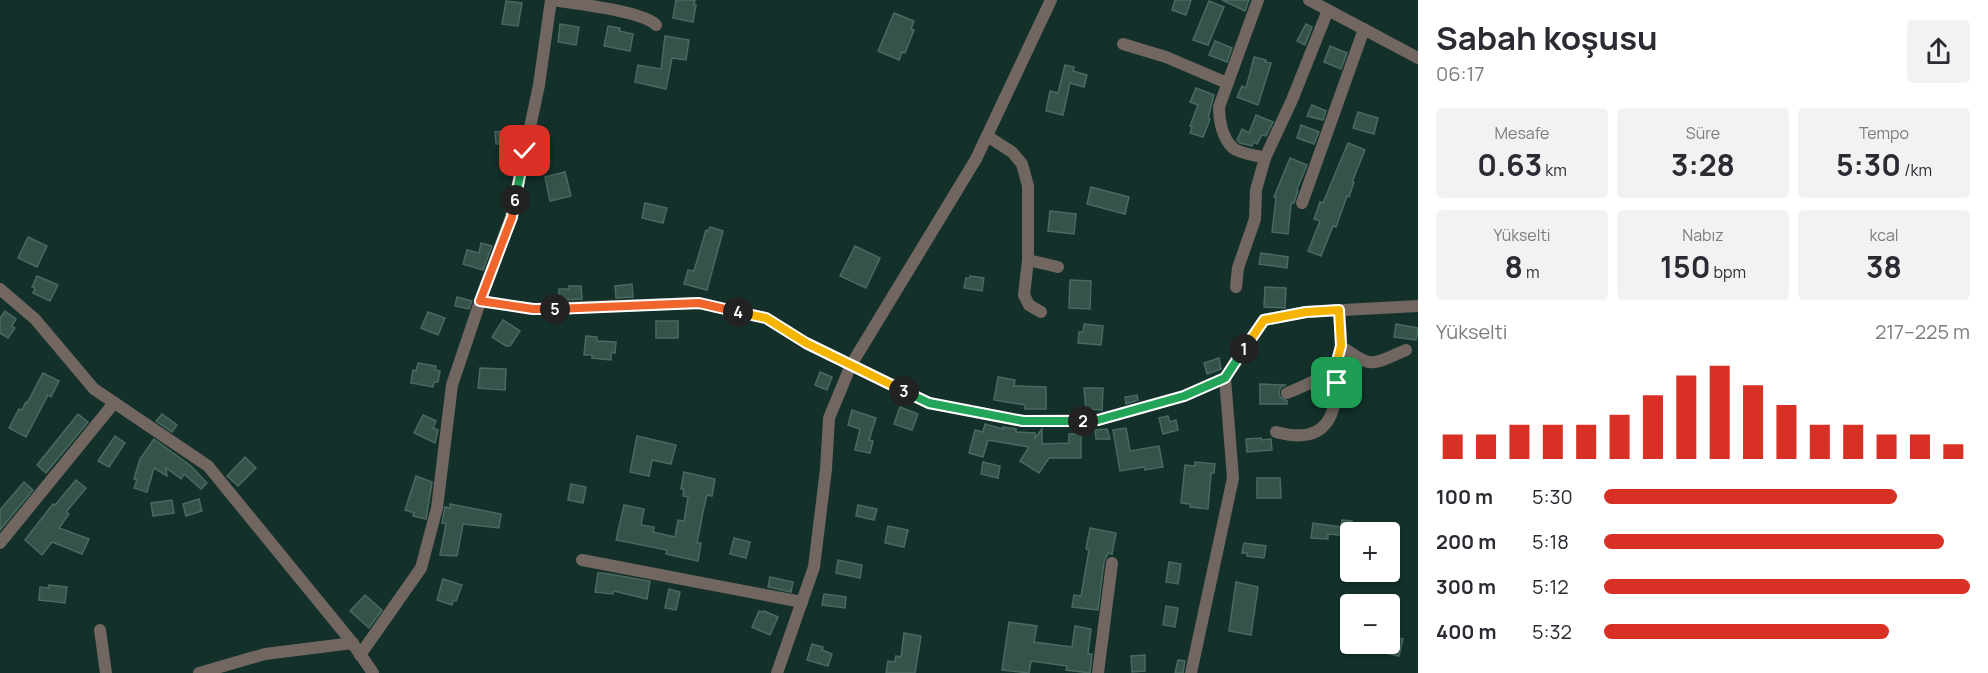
<!DOCTYPE html>
<html lang="tr">
<meta charset="utf-8">
<style>
:root{--surface:#fff;--page:#f2f2f3;--text:#2b2b33;--muted:#7c7c81;--accent:#d93025}
body{margin:0;font-family:Manrope,sans-serif;background:var(--page);color:var(--text);height:100vh;display:flex;flex-direction:column;font-size:22px;white-space:nowrap}
*{box-sizing:border-box;margin:0}
p{font-size:20px;color:var(--muted)}
.icon{flex:none;width:33px;height:33px;fill:none;stroke:currentColor;stroke-width:2;stroke-linecap:round;stroke-linejoin:round}
.map{position:relative;flex:1;overflow:hidden}
.panel{display:flex;flex-direction:column;background:var(--surface);width:570px}
.panel>*{flex:none}
.fabs{position:absolute;left:1340px;top:522px;display:grid;gap:12px}
.fabs a{display:grid;place-items:center;width:60px;height:60px;border-radius:6px;background:var(--surface);box-shadow:0 2px 4px #0004;font-size:30px}
.pin{position:absolute;display:grid;place-items:center;width:51px;height:51px;color:#fff;margin:-26px;border-radius:12px;box-shadow:0 3px 9px #0006}
.km{position:absolute;width:30px;height:30px;margin:-15px;border-radius:50%;background:#222;color:#fff;font-size:16px;line-height:30px;text-align:center}
.round{display:grid;place-items:center;flex:none;width:63px;height:63px;border-radius:6px;background:var(--page)}
.summary{display:flex;align-items:center;justify-content:space-between;height:102px;padding:0 18px}
h1{font-size:33px;font-weight:700;line-height:45px}
.stats{display:grid;grid-template-columns:repeat(3,1fr);gap:9px;height:102px;padding:6px 18px}
.stats div{display:grid;align-content:center;border-radius:6px;background:var(--page);text-align:center}
.stats b{font-size:30px;font-weight:700}
.stats small{font-size:16px;font-weight:400}
.stats p{font-size:16px}
.chart{height:168px;padding:12px 18px}
.chart p{display:flex;justify-content:space-between}
.chart svg{width:100%;height:108px;margin-top:6px;stroke:var(--accent);stroke-width:6}
ul{padding:0 18px;list-style:none;font-size:20px}
li{display:grid;grid-template-columns:96px 72px 1fr;align-items:center;height:45px}
li i{height:15px;border-radius:8px;background:var(--accent)}
main{display:flex;flex:1;min-height:0}
.map>svg:first-child{display:block}
.building{fill:#35534b;stroke:#4a6960;stroke-width:1.5}
.lines{fill:none;stroke-linecap:round;stroke-linejoin:round}
.minor{stroke:#726760;stroke-width:12}
.tertiary{stroke:#726760;stroke-width:12}
.split-1-casing{stroke:#fff;stroke-width:12}
.split-2-casing{stroke:#fff;stroke-width:12}
.split-3-casing{stroke:#fff;stroke-width:12}
.split-4-casing{stroke:#fff;stroke-width:12}
.split-5-casing{stroke:#fff;stroke-width:12}
.split-6-casing{stroke:#fff;stroke-width:12}
.split-7-casing{stroke:#fff;stroke-width:12}
.split-1{stroke:#f5b400;stroke-width:8}
.split-2{stroke:#22a559;stroke-width:8}
.split-3{stroke:#22a559;stroke-width:8}
.split-4{stroke:#f5b400;stroke-width:8}
.split-5{stroke:#f0652b;stroke-width:8}
.split-6{stroke:#f0652b;stroke-width:8}
.split-7{stroke:#22a559;stroke-width:8}
</style>
<main>
<div class="map">
<svg width="1418" height="673" viewBox="0 0 1418 673">
<rect width="100%" height="100%" fill="#13312a"/>
<g class="building">
<polygon points="676,0 695,0 694,5 696,5 693,22 673,18"/>
<polygon points="1175,0 1191,0 1186,15 1172,10"/>
<polygon points="1222,0 1249,0 1245,11"/>
<polygon points="506,1 522,3 518,26 502,24"/>
<polygon points="1209,1 1224,7 1208,45 1193,40"/>
<polygon points="894,13 914,21 911,29 914,30 905,53 902,52 899,60 878,51"/>
<polygon points="560,24 579,27 576,45 558,42"/>
<polygon points="1306,24 1312,27 1305,45 1297,41"/>
<polygon points="608,26 620,28 619,31 633,34 630,51 604,46"/>
<polygon points="665,36 689,40 686,60 672,58 666,89 635,82 638,65 661,69"/>
<polygon points="1215,41 1232,48 1227,62 1209,55"/>
<polygon points="1330,46 1347,53 1341,69 1324,62"/>
<polygon points="1254,57 1266,60 1265,62 1271,63 1258,105 1237,97 1242,86 1246,88"/>
<polygon points="1065,65 1074,67 1073,71 1087,75 1084,87 1070,83 1063,115 1046,111 1050,91 1058,93"/>
<polygon points="1196,88 1214,95 1208,118 1210,119 1203,137 1190,133 1192,127 1190,126 1198,105 1190,102"/>
<polygon points="1312,105 1326,111 1323,120 1307,116"/>
<polygon points="1358,112 1378,118 1374,134 1353,128"/>
<polygon points="1256,115 1273,122 1266,136 1262,135 1257,144 1254,142 1252,146 1240,143 1237,140 1242,129 1249,133"/>
<polygon points="1301,125 1319,132 1314,144 1297,138"/>
<polygon points="516,130 517,143 496,144 495,132"/>
<polygon points="1348,143 1365,150 1352,182 1354,182 1349,197 1347,196 1336,227 1333,226 1321,256 1308,251 1320,221 1314,219 1320,202 1323,203"/>
<polygon points="1290,158 1307,165 1297,189 1298,190 1294,203 1291,204 1288,234 1272,232 1276,198 1274,197"/>
<polygon points="565,172 571,196 550,201 545,177"/>
<polygon points="1091,187 1129,197 1125,214 1087,204"/>
<polygon points="645,203 667,208 663,223 642,218"/>
<polygon points="1050,211 1076,214 1074,234 1048,231"/>
<polygon points="710,227 723,231 707,290 684,284 688,270 694,271 706,230 708,231"/>
<polygon points="28,237 47,246 37,267 18,258"/>
<polygon points="481,243 492,246 483,270 463,264 467,250 479,253"/>
<polygon points="855,246 880,258 866,288 840,276"/>
<polygon points="1261,253 1288,257 1287,268 1259,264"/>
<polygon points="37,276 58,285 50,301 33,293 35,288 32,287"/>
<polygon points="970,276 984,278 982,291 964,288 966,278 970,278"/>
<polygon points="1070,280 1091,281 1090,309 1069,308"/>
<polygon points="632,284 633,297 616,298 615,286"/>
<polygon points="569,286 581,286 582,299 559,300 559,289 569,289"/>
<polygon points="1265,287 1286,288 1285,308 1264,307"/>
<polygon points="457,297 472,301 469,309 455,306"/>
<polygon points="5,311 16,319 12,326 15,328 8,338 0,333 0,318"/>
<polygon points="428,312 445,318 438,335 421,328"/>
<polygon points="503,320 520,331 510,346 506,346 492,337"/>
<rect x="656" y="321" width="22" height="17"/>
<polygon points="1084,324 1103,326 1101,345 1078,343 1079,332 1083,332"/>
<polygon points="1396,324 1418,328 1416,340 1394,337"/>
<polygon points="586,336 597,337 597,341 616,342 615,353 611,352 611,360 592,358 592,355 584,355"/>
<polygon points="1219,358 1221,369 1207,374 1204,363"/>
<polygon points="418,363 436,366 435,370 440,371 438,382 434,382 433,387 411,383 413,370 416,371"/>
<polygon points="480,368 506,369 505,390 478,388"/>
<polygon points="820,372 832,377 827,390 815,385"/>
<polygon points="43,373 59,381 51,397 48,395 26,437 9,428 19,409 22,410 26,402 27,403"/>
<polygon points="998,377 1015,380 1014,386 1046,387 1046,409 1025,409 1025,405 994,400"/>
<polygon points="1260,384 1286,385 1281,387 1279,392 1280,397 1287,401 1287,404 1260,404"/>
<polygon points="1084,388 1103,388 1102,410 1086,409"/>
<polygon points="1137,395 1138,400 1126,404 1125,397"/>
<polygon points="900,407 918,414 912,430 894,424"/>
<polygon points="852,410 876,418 869,440 873,441 870,453 855,450 860,429 848,425"/>
<polygon points="78,414 88,422 46,473 37,465"/>
<polygon points="162,414 177,425 172,432 156,421"/>
<polygon points="423,415 436,421 433,428 438,430 435,443 414,433"/>
<polygon points="1168,416 1170,422 1176,420 1178,430 1163,434 1159,418"/>
<polygon points="985,424 1003,429 1003,427 1016,429 1016,432 1035,433 1035,438 1042,429 1042,444 1069,443 1069,434 1081,434 1081,458 1049,458 1039,473 1020,461 1029,447 988,440 983,457 969,453 975,430 983,432"/>
<polygon points="1126,428 1130,451 1159,446 1163,467 1145,470 1144,467 1120,471 1113,430"/>
<polygon points="1107,429 1110,439 1096,439 1095,430"/>
<polygon points="115,436 125,443 109,467 98,461"/>
<polygon points="637,436 676,445 671,464 652,460 649,476 630,472"/>
<polygon points="1261,438 1261,440 1271,439 1272,450 1247,452 1246,439"/>
<polygon points="154,439 191,466 207,483 201,489 184,474 181,479 166,468 167,476 154,468 147,492 134,488 137,480 134,479 140,459"/>
<polygon points="245,457 256,468 238,486 227,476"/>
<polygon points="983,462 1000,466 998,478 981,474"/>
<polygon points="1195,462 1215,464 1214,473 1211,473 1208,509 1190,507 1190,504 1181,503 1185,465 1195,466"/>
<polygon points="684,472 715,479 712,496 707,495 703,512 697,543 701,543 698,561 666,554 667,550 616,540 624,505 644,509 641,525 654,527 653,532 675,537 678,520 684,521 688,497 683,496 684,489 681,489"/>
<polygon points="416,476 432,482 426,519 413,516 414,513 405,510"/>
<polygon points="1257,478 1280,478 1281,498 1257,498"/>
<polygon points="76,480 86,488 66,512 69,514 59,528 89,539 82,554 52,542 42,555 25,540 53,504 55,505"/>
<polygon points="24,482 33,490 0,530 0,510"/>
<polygon points="571,484 586,487 583,503 568,500"/>
<polygon points="199,499 202,511 186,516 183,504"/>
<polygon points="172,500 174,513 153,516 151,503"/>
<polygon points="450,504 501,514 499,528 463,524 457,556 440,555 446,524 442,523 445,507 450,508"/>
<polygon points="858,505 877,509 874,520 856,516"/>
<polygon points="1342,520 1352,521 1352,528 1355,528 1355,532 1350,532 1350,536 1328,534 1328,539 1311,538 1313,523 1341,527"/>
<polygon points="888,526 908,530 904,547 885,543"/>
<polygon points="1090,528 1116,533 1112,554 1108,553 1104,562 1098,610 1072,607 1074,595 1081,596 1089,550 1086,549"/>
<polygon points="734,538 750,542 746,558 730,554"/>
<polygon points="1244,543 1266,546 1264,558 1247,556 1247,553 1242,553"/>
<polygon points="838,560 862,565 860,578 836,573"/>
<polygon points="1169,562 1181,564 1178,584 1166,582"/>
<polygon points="598,573 603,573 650,581 647,599 614,591 613,594 595,592"/>
<polygon points="770,577 793,582 791,592 768,587"/>
<polygon points="443,579 462,585 456,601 453,600 452,605 437,600"/>
<polygon points="1236,582 1258,587 1251,635 1229,631"/>
<polygon points="49,585 67,587 65,603 39,600 40,587 49,588"/>
<polygon points="669,589 680,592 676,610 665,608"/>
<polygon points="824,594 846,597 845,608 822,605"/>
<polygon points="365,595 382,610 369,628 350,611"/>
<polygon points="1166,606 1178,608 1175,627 1163,625"/>
<polygon points="759,611 763,612 764,611 778,617 770,635 752,627"/>
<polygon points="1009,622 1037,626 1034,642 1072,647 1075,626 1091,629 1088,654 1092,654 1090,673 1066,670 1067,666 1031,661 1029,673 1002,670"/>
<polygon points="904,633 921,636 915,673 886,673 888,661 895,662 896,656 901,657"/>
<polygon points="1390,635 1403,639 1399,656 1385,653 1389,644"/>
<polygon points="812,644 823,647 822,650 832,654 828,666 807,660"/>
<polygon points="1145,655 1145,671 1132,672 1131,656"/>
<polygon points="1178,660 1185,661 1183,673 1175,673"/>
</g>
<g class="lines">
<g class="minor">
<path d="M553,0C576,4 643,11 656,25"/>
<path d="M1258,0L1219,107C1219,120 1222,138 1233,148C1240,154 1256,155 1265,158"/>
<polyline points="1123,44 1166,57 1227,83"/>
<polyline points="987,136 1012,152 1022,164 1028,186 1028,260 1024,295 1029,305 1041,312"/>
<polyline points="1302,203 1364,29"/>
<polyline points="1028,260 1058,267"/>
<polyline points="1236,287 1238,268 1255,219 1256,190 1265,158 1292,100 1328,10"/>
<polyline points="0,289 35,319 94,389 208,466 351,641 373,673"/>
<path d="M1341,346C1373,369 1371,365 1406,350"/>
<path d="M1287,393C1310,384 1340,372 1341,344C1342,333 1339,321 1339,310"/>
<path d="M1276,432C1331,447 1339,410 1336,365"/>
<polyline points="0,543 114,403"/>
<polyline points="582,560 802,602"/>
<polyline points="100,630 106,673"/>
<polyline points="360,655 421,568 437,508 452,385 482,296 511,217 539,85 551,0"/>
<polyline points="199,673 265,654 353,643"/>
<polyline points="1098,673 1112,563"/>
<polyline points="1191,673 1233,478 1225,378"/>
</g>
<g class="tertiary">
<polyline points="1309,0 1418,58"/>
<polyline points="480,301 533,309 699,303 766,318 806,343 929,403 1023,421 1098,420 1184,396 1225,378 1264,320 1306,312 1418,306"/>
<polyline points="777,673 814,567 826,469 829,418 851,365 976,159 1051,0"/>
</g>
</g>
<g class="lines">
<defs>
<polyline id="split-1" points="1244,349 1264,320 1306,312 1339,310 1341,346 1336,365 1337,383"/>
<polyline id="split-2" points="1083,421 1098,420 1184,396 1225,378 1244,349"/>
<polyline id="split-3" points="904,391 929,403 1023,421 1083,421"/>
<polyline id="split-4" points="738,312 766,318 806,343 904,391"/>
<polyline id="split-5" points="555,309 699,303 738,312"/>
<polyline id="split-6" points="515,200 512,217 480,301 533,309 555,309"/>
<polyline id="split-7" points="515,200 525,151"/>
</defs>
<use href="#split-1" class="split-1-casing"/>
<use href="#split-2" class="split-2-casing"/>
<use href="#split-3" class="split-3-casing"/>
<use href="#split-4" class="split-4-casing"/>
<use href="#split-5" class="split-5-casing"/>
<use href="#split-6" class="split-6-casing"/>
<use href="#split-7" class="split-7-casing"/>
<use href="#split-1" class="split-1"/>
<use href="#split-2" class="split-2"/>
<use href="#split-3" class="split-3"/>
<use href="#split-4" class="split-4"/>
<use href="#split-5" class="split-5"/>
<use href="#split-6" class="split-6"/>
<use href="#split-7" class="split-7"/>
</g>
</svg>
<div class="fabs">
<a>+</a>
<a>−</a>
</div>
<div class="pin" style="left:1337px;top:383px;background:#1e9e55"><svg class="icon" aria-label="arrive" viewBox="0 0 24 24"><path d="M6 21V4h12l-3 4 3 4H6"/></svg></div>
<div class="pin" style="left:525px;top:151px;background:#d93025"><svg class="icon" aria-label="check" viewBox="0 0 24 24"><path d="M5 12l5 5 9-10"/></svg></div>
<b class="km" style="left:1244px;top:349px">1</b>
<b class="km" style="left:1083px;top:421px">2</b>
<b class="km" style="left:904px;top:391px">3</b>
<b class="km" style="left:738px;top:312px">4</b>
<b class="km" style="left:555px;top:309px">5</b>
<b class="km" style="left:515px;top:200px">6</b>
</div>
<section class="panel">
<div class="summary"><div><h1>Sabah koşusu</h1><p>06:17</p></div><a class="round"><svg class="icon" aria-label="share" viewBox="0 0 24 24"><path d="M12 15V3M7 8l5-5 5 5M5 13v7h14v-7"/></svg></a></div>
<div class="stats">
<div><p>Mesafe</p><b>0.63<small> km</small></b></div>
<div><p>Süre</p><b>3:28</b></div>
<div><p>Tempo</p><b>5:30<small> /km</small></b></div>
</div>
<div class="stats">
<div><p>Yükselti</p><b>8<small> m</small></b></div>
<div><p>Nabız</p><b>150<small> bpm</small></b></div>
<div><p>kcal</p><b>38</b></div>
</div>
<div class="chart"><p><span>Yükselti</span>217–225 m</p>
<svg viewBox="0 0 160 44" preserveAspectRatio="none"><path d="M5 44V34M15 44V34M25 44V30M35 44V30M45 44V30M55 44V26M65 44V18M75 44V10M85 44V6M95 44V14M105 44V22M115 44V30M125 44V30M135 44V34M145 44V34M155 44V38"/></svg>
</div>
<ul>
<li><b>100 m</b>5:30<i style="width:80%"></i></li>
<li><b>200 m</b>5:18<i style="width:93%"></i></li>
<li><b>300 m</b>5:12<i style="width:100%"></i></li>
<li><b>400 m</b>5:32<i style="width:78%"></i></li>
</ul>
</section>
</main>
